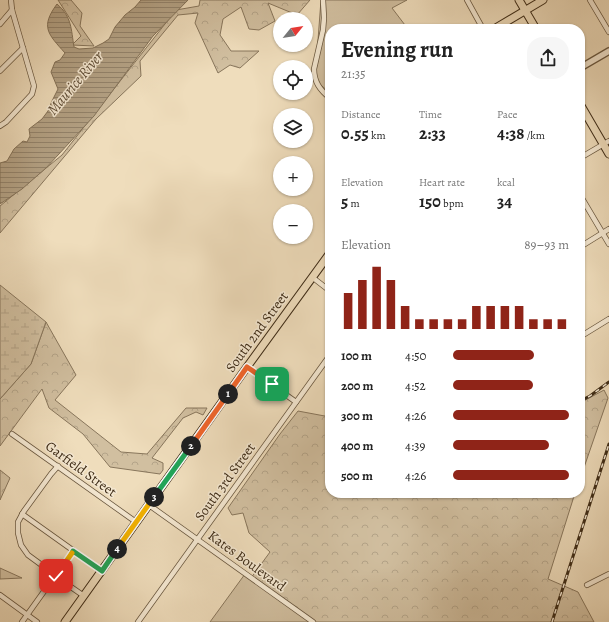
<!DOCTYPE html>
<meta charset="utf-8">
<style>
:root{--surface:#fff;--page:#f6f6f6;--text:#222;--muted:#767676;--accent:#8f2418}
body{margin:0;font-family:Alegreya,serif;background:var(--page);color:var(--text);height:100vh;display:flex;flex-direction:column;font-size:15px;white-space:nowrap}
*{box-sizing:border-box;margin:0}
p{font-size:13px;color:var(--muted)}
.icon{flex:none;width:22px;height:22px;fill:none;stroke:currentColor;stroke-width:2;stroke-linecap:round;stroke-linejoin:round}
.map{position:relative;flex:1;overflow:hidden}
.panel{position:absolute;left:325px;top:24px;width:260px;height:474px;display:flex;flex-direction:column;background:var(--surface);border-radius:16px;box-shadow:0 1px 3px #0004}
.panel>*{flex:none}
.needle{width:26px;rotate:60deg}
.controls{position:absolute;left:273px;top:12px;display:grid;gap:8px}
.controls a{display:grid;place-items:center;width:40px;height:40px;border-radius:50%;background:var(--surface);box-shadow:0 1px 3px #0004;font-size:20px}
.pin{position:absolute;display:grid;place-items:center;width:34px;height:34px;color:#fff;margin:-17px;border-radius:8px;box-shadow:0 2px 6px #0006}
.km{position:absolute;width:20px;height:20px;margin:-10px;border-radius:50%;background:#222;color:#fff;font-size:11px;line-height:20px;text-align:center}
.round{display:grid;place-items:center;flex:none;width:42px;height:42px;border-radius:16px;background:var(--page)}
.overview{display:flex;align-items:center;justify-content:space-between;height:68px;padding:0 16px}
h1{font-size:22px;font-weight:700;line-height:30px}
.stats{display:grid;grid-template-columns:repeat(3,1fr);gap:6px;height:68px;padding:4px 16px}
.stats div{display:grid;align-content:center}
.stats b{font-size:17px;font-weight:700}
.stats small{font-size:11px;font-weight:400}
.stats p{font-size:11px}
.chart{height:112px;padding:8px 16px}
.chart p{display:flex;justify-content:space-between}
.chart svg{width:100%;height:72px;margin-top:4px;stroke:var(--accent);stroke-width:6}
ul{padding:0 16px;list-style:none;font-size:13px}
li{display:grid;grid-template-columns:64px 48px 1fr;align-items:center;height:30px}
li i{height:10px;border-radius:5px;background:var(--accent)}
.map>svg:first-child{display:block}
.forest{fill:url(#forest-crowns);stroke:#88765c}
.wetland{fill:url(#wetland-marsh);stroke:#88765c}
.park{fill:#d1bfa0;stroke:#88765c}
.water{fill:url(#water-rules);stroke:#847258}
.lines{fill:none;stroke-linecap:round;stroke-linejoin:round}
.minor-casing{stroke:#6a5840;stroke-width:6}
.tertiary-casing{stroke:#6a5840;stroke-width:8}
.primary-casing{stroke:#3e2c17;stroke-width:9}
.trunk-casing{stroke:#3e2c17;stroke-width:9}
.minor{stroke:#f5e9d3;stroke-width:4.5}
.tertiary{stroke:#f5e9d3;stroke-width:5.5}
.primary{stroke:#efddbc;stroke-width:7}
.trunk{stroke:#efddbc;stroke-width:7}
.rail-casing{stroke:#3e2c17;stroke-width:3}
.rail{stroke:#f5e9d3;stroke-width:1.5;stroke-dasharray:4.5;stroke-linecap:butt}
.split-1-casing{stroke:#fff;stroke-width:8}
.split-2-casing{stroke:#fff;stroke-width:8}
.split-3-casing{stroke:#fff;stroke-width:8}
.split-4-casing{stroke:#fff;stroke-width:8}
.split-5-casing{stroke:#fff;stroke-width:8}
.split-6-casing{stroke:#fff;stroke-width:8}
.split-1{stroke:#f0652b;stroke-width:5}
.split-2{stroke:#f0652b;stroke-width:5}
.split-3{stroke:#22a559;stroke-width:5}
.split-4{stroke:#f5b400;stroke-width:5}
.split-5{stroke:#22a559;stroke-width:5}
.split-6{stroke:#f5b400;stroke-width:5}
.labels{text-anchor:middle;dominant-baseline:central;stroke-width:3;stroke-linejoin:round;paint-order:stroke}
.street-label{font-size:14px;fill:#3e2c17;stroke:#f5e9d3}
.water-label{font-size:15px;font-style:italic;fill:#614f38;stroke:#f5e9d3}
</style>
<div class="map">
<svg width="609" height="622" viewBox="0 0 609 622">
<defs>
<pattern id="forest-crowns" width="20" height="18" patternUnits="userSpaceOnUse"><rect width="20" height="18" fill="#d1bfa0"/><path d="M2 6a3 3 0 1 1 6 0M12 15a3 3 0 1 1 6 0" fill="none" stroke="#b4a489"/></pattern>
<pattern id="wetland-marsh" width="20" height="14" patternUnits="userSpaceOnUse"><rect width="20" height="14" fill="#d1bfa0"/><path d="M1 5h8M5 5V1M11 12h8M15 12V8" fill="none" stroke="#b4a489"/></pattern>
<pattern id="water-rules" width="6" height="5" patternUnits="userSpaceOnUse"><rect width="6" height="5" fill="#b3a184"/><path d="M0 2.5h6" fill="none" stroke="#93836b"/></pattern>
</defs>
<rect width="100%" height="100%" fill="#efddbc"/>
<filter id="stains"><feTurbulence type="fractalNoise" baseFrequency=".005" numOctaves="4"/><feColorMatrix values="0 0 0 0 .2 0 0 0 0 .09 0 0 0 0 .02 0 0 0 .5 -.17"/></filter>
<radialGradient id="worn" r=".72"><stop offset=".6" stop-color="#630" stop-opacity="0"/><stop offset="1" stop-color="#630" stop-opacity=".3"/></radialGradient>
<g class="forest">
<polygon points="58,0 71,0 82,13 80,26 94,46 72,45 81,36"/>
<polygon points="200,0 310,0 297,15 268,3 275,21 259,30 249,29 241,7 223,19 220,35 231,51 259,51 240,68 230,65 218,73 195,23 198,13 178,15 140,61 141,76 96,119 0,233 0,206 62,155 176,10 199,6"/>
<polygon points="46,322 76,375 55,400 121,452 147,454 186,408 207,408 203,415 196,412 183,418 152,458 163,463 163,470 160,474 110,467 83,434 49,408 42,389 0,446 0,399 31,364"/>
<polygon points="604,390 608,398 580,479 580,403"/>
<polygon points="298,411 330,417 330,493 575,493 548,579 578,592 594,622 312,622 251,578 270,552 249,533 243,513 232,515 228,508 280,434"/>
<polygon points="0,470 10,478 0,500"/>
<polygon points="0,568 22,578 0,579"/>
</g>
<polygon class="wetland" points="0,285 46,322 31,364 0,399"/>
<g class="park">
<polygon points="321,0 407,0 392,8 408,29 330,29 330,93 315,80"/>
<polygon points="245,574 312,622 210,622"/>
</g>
<path class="water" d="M141,0H188L153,36L94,116L46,168L22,189L0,204V163L7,161L14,149L23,141L27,142L30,136L29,129L42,119L48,111L52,101L58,89L51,72L55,62L60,60L65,53C48,34 40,27 57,4C72,17 71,29 74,47L79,49L93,48L103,43L109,39L115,27L125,15L135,7Z"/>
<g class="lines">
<defs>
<g id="minor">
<path d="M323,0L324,18L323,30L314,69C314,82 320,90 330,98"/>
<polyline points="467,0 483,29"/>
<polyline points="590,0 609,32"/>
<polyline points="0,24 12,10"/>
<polyline points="0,71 23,48"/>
<polyline points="0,126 6,122 32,94 34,86 12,10 11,0"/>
<polyline points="580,158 609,141"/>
<polyline points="580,195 609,244"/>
<polyline points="580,247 609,229"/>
<polyline points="312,277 330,291"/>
<polyline points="580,339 583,335 609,319"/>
<polyline points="247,367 296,402"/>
<polyline points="12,434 136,522"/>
<polyline points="58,466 51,474 24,511 18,522 18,533 21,545 28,555 54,574 58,578 84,596"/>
<polyline points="149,505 313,622"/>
<polyline points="22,514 102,571"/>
<polyline points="587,585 609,574"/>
<polyline points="0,595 37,622"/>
<polyline points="22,622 73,551"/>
<polyline points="138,622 330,355"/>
</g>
<polyline id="tertiary" points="580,68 609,51"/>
<g id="primary">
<polyline points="494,29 543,0"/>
<polyline points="65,622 247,367 330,253"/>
</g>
<g id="trunk">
<polyline points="519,0 536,29"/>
<polyline points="580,104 609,154"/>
</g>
</defs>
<use href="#minor" class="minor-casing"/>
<use href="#tertiary" class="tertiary-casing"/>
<use href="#primary" class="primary-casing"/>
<use href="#trunk" class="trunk-casing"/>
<use href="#minor" class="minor"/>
<use href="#tertiary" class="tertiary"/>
<use href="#primary" class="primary"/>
<use href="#trunk" class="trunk"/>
<defs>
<g id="rail">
<polyline points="580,401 590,396 609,382"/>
<polyline points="552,622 609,444"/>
</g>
</defs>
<use href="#rail" class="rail-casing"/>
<use href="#rail" class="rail"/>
</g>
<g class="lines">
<defs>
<polyline id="split-1" points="228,394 247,367 272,384"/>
<polyline id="split-2" points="191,446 228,394"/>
<polyline id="split-3" points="154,497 191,446"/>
<polyline id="split-4" points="117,549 154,497"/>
<polyline id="split-5" points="72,553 73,551 102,571 117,549"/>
<polyline id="split-6" points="56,576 72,553"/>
</defs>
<use href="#split-1" class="split-1-casing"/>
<use href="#split-2" class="split-2-casing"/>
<use href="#split-3" class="split-3-casing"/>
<use href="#split-4" class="split-4-casing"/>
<use href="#split-5" class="split-5-casing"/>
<use href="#split-6" class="split-6-casing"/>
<use href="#split-1" class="split-1"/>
<use href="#split-2" class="split-2"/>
<use href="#split-3" class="split-3"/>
<use href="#split-4" class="split-4"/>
<use href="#split-5" class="split-5"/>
<use href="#split-6" class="split-6"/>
</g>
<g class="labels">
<g class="street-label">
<text transform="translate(257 332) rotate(-54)">South 2nd Street</text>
<text transform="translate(81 469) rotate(36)">Garfield Street</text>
<text transform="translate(225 482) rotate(-54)">South 3rd Street</text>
<text transform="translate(247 561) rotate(36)">Kates Boulevard</text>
</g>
<g class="water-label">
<text transform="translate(75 83) rotate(-50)">Maurice River</text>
</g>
</g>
<rect width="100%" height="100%" filter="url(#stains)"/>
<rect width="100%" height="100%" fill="url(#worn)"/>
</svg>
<div class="controls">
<a><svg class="needle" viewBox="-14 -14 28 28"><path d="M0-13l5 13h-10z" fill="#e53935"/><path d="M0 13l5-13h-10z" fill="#767676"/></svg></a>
<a><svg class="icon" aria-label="locate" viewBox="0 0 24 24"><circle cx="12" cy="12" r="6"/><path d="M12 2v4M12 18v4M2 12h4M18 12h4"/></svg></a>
<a><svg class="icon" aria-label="layers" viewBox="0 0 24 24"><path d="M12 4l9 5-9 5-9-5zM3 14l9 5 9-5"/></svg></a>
<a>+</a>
<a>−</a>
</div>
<div class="pin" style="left:272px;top:384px;background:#1e9e55"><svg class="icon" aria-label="arrive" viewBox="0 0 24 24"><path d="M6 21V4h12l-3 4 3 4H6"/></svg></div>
<div class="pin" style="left:56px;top:576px;background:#d93025"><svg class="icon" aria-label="check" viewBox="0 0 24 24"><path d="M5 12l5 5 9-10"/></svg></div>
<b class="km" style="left:228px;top:394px">1</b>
<b class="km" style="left:191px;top:446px">2</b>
<b class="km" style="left:154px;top:497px">3</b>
<b class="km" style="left:117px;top:549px">4</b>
<section class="panel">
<div class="overview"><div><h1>Evening run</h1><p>21:35</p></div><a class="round"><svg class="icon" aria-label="share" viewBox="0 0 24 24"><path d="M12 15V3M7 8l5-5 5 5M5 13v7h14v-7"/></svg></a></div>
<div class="stats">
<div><p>Distance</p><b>0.55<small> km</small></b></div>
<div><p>Time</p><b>2:33</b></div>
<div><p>Pace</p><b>4:38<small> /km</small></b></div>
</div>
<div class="stats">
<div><p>Elevation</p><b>5<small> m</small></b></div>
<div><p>Heart rate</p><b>150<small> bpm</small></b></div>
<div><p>kcal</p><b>34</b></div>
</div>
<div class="chart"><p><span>Elevation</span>89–93 m</p>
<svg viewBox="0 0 160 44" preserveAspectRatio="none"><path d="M5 44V22M15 44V14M25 44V6M35 44V14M45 44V30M55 44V38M65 44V38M75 44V38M85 44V38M95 44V30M105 44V30M115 44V30M125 44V30M135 44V38M145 44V38M155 44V38"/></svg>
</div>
<ul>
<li><b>100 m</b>4:50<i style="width:70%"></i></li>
<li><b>200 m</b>4:52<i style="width:69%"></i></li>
<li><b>300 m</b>4:26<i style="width:100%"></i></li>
<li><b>400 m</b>4:39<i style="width:83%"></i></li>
<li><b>500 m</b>4:26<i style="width:100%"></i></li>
</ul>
</section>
</div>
